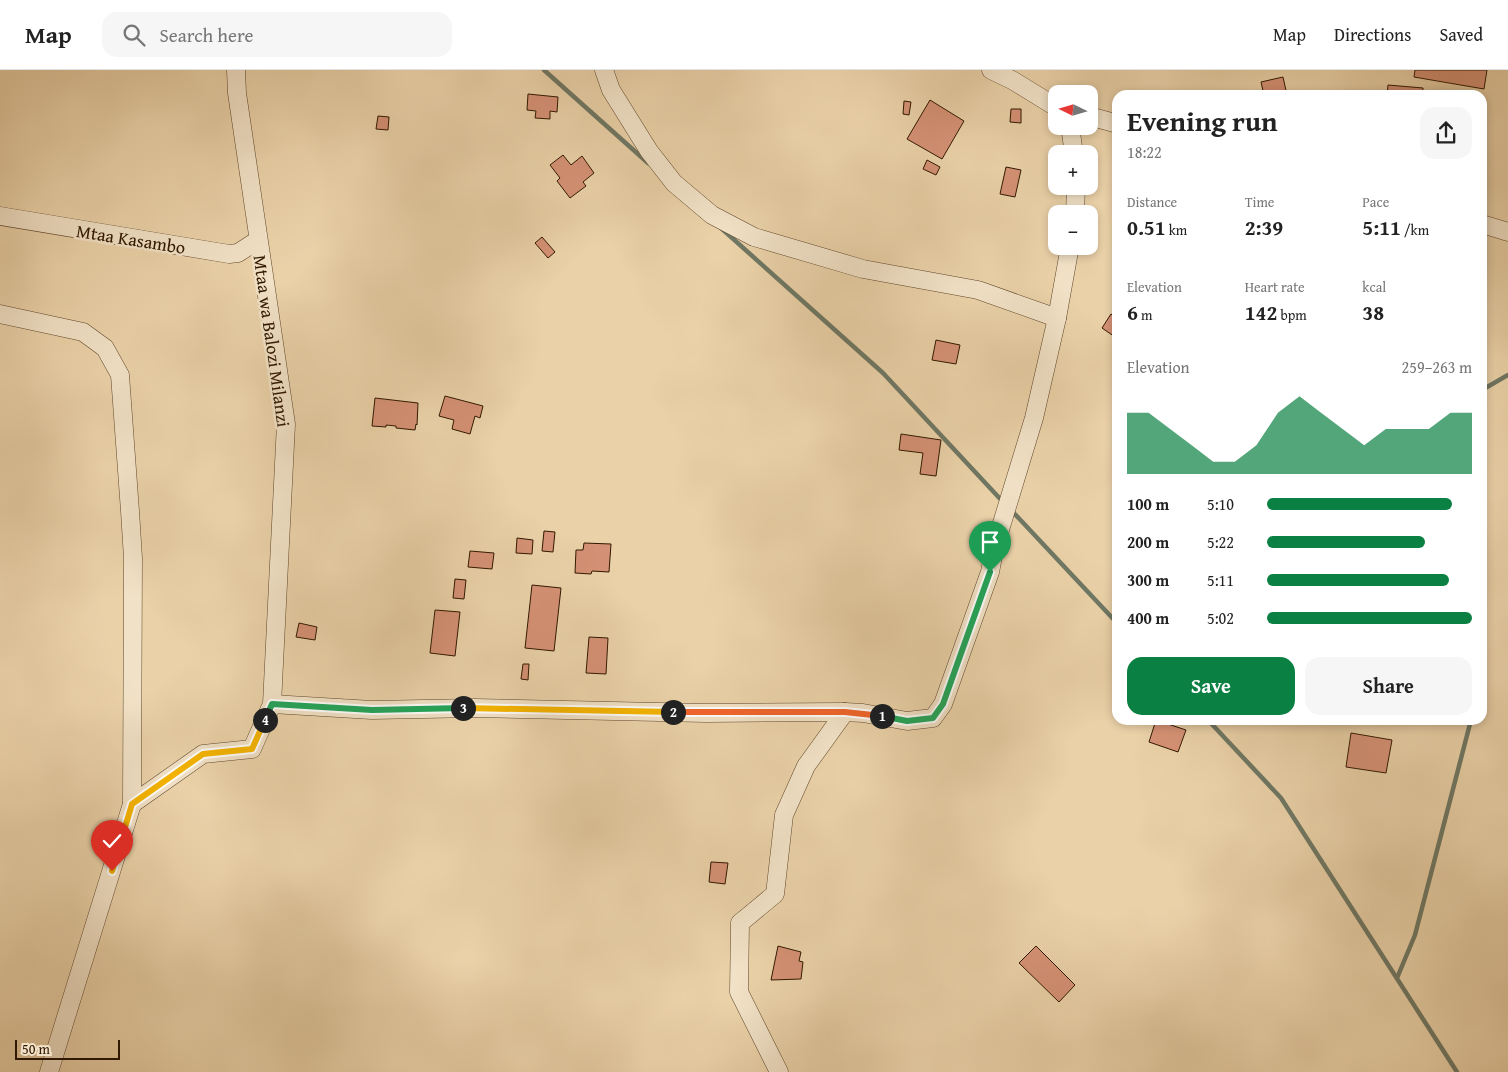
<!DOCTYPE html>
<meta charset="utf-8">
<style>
:root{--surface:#fff;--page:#f6f6f6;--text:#222;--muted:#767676;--line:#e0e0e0;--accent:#0b8043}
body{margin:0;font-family:"Gentium Book Plus",serif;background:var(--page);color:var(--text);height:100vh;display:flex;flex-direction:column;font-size:19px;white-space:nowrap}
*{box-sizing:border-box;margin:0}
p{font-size:16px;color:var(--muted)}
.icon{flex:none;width:28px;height:28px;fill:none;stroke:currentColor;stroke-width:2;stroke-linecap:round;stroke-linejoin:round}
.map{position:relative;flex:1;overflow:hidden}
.sheet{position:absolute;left:1112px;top:20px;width:375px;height:635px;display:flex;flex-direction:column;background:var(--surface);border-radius:15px;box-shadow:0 2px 8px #0003}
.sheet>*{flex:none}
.needle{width:32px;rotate:275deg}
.fabs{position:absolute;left:1048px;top:15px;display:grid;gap:10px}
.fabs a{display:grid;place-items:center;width:50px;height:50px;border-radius:10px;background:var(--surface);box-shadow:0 2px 8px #0003;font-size:25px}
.scale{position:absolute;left:15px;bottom:12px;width:105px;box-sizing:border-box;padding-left:5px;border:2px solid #311800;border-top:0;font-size:14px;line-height:18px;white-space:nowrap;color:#311800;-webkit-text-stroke:4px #f1e1c6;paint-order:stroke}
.pin{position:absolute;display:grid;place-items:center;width:42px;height:42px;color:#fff;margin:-51px -21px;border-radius:50% 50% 50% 0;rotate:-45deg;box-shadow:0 0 5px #0007}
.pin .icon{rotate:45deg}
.km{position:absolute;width:25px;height:25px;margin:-12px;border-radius:50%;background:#222;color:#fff;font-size:14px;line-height:25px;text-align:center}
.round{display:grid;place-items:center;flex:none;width:52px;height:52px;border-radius:15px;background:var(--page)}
.headline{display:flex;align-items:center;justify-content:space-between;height:85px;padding:0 15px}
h1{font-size:28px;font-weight:700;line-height:38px}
.figures{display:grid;grid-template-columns:repeat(3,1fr);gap:8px;height:85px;padding:5px 15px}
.figures div{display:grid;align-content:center}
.figures b{font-size:21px;font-weight:700}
.figures small{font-size:14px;font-weight:400}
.figures p{font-size:14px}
.chart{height:140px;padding:10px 15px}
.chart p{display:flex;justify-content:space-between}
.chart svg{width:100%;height:90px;margin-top:5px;fill:var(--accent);opacity:.7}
.action{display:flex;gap:10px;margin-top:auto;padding:10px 15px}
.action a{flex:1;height:58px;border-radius:15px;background:var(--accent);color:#fff;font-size:20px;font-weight:700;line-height:58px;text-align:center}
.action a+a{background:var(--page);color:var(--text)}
ul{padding:0 15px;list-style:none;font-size:16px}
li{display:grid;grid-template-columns:80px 60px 1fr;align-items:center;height:38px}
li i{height:12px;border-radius:6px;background:var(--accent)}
header{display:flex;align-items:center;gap:30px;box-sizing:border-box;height:70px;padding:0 25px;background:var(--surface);border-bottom:1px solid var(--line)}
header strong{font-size:24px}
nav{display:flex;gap:28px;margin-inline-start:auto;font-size:18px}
.search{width:350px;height:45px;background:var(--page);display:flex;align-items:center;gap:12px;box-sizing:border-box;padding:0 18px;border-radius:15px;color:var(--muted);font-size:19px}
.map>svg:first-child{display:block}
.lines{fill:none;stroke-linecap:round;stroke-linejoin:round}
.stream{stroke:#6f7763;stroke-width:4.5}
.building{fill:#d59175;stroke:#311800}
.street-casing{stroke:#5f462a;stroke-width:19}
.street{stroke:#f1e1c6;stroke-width:18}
.split-1-casing{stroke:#fff;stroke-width:10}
.split-2-casing{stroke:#fff;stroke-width:10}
.split-3-casing{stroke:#fff;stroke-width:10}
.split-4-casing{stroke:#fff;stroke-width:10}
.split-5-casing{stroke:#fff;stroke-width:10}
.split-1{stroke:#22a559;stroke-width:6}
.split-2{stroke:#f0652b;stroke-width:6}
.split-3{stroke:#f5b400;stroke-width:6}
.split-4{stroke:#22a559;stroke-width:6}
.split-5{stroke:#f5b400;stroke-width:6}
.labels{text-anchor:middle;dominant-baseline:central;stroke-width:5;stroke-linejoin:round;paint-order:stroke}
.street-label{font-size:18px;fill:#311800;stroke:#f1e1c6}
</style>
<header>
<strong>Map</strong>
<div class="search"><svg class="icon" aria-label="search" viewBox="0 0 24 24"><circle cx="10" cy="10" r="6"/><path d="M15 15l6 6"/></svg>Search here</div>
<nav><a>Map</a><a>Directions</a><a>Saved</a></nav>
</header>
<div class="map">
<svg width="1508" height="1002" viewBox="0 0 1508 1002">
<rect width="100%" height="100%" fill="#ead1a8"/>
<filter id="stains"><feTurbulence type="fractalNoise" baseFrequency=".004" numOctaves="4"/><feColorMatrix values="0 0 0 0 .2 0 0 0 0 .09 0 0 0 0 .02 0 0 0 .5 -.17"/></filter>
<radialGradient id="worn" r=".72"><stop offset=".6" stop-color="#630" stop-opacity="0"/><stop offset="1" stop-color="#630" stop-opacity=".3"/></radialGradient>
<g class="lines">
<g class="stream">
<polyline points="544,0 648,93"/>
<polyline points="721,158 883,303 1004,433"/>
<polyline points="1482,320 1508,305"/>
<polyline points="1011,440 1118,554"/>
<polyline points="1208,650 1281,728 1457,1002"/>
<polyline points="1397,908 1415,865 1471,650"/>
</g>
</g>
<g class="building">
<polygon points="1415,0 1487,0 1484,19 1414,7"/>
<polygon points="1283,7 1287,25 1264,25 1261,12"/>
<polygon points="1388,15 1423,18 1423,25 1387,25"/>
<polygon points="528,24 558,27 557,42 550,41 550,49 535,48 536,41 527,40"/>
<polygon points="930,30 964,51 942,89 907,69"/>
<polygon points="904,31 911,32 909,45 903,44"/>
<polygon points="1011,39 1021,39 1021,53 1010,52"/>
<polygon points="378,46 389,47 388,60 376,59"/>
<polygon points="563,85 571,95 582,86 594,103 583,112 586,116 570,128 557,111 560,108 550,95"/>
<polygon points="927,90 940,97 936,105 923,99"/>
<polygon points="1006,97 1021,100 1015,127 1000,124"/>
<polygon points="542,167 555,182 548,188 535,173"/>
<polygon points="1111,244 1118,249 1118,269 1102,258"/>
<polygon points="936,270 960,275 956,294 932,290"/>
<polygon points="445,326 483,336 480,348 475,346 470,364 452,359 454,350 439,346"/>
<polygon points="375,328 418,333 417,355 416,354 415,360 396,358 396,356 386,355 386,357 372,356"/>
<polygon points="901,364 941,370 936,406 920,404 923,383 899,380"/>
<polygon points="544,461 555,462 553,482 542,481"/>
<polygon points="517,468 533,470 532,484 516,483"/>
<polygon points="584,473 611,474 609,502 592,501 591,504 575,503 576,480 583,480"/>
<polygon points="470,481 494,483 492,499 468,497"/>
<polygon points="455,509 466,510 464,529 453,528"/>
<polygon points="532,515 561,518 554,581 525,578"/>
<polygon points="435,540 460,542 455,586 430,583"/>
<polygon points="299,553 317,557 315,570 296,567"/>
<polygon points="589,567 608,568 606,604 586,603"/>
<polygon points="523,594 529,594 528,610 521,609"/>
<polygon points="1156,650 1186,660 1178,682 1149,672"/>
<polygon points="1351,663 1392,670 1386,703 1346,697"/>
<polygon points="711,792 728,793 725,814 709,812"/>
<polygon points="778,876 801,882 799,891 803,892 801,909 771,910"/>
<polygon points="1036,876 1075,915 1059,932 1019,893"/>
</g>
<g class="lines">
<defs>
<g id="street">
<polyline points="604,0 611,20 649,81 674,113 712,145 754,167 863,199 978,220 1057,248"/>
<polyline points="991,0 1012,10 1056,37"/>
<polyline points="1089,46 1118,54"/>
<polyline points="1070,56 1074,84"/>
<polyline points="1075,144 1076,116"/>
<polyline points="0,146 229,184 238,183 258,170"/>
<polyline points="1482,154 1508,162"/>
<polyline points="0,244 83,262 105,278 120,305 130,441 133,488 132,734 49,1002"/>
<polyline points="272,634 372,640 475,638 706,643 845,642 863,643 907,651 933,648 943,634 990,502 995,476 1034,348 1057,248 1070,176"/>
<polyline points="132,734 203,684 252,679 272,634 286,354 237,23 236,0"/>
<polyline points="779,1002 739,922 740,853 775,824 784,745 806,696 845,642"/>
</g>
</defs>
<use href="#street" class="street-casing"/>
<use href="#street" class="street"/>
</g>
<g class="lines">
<defs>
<polyline id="split-1" points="882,646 907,651 933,648 943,634 990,502"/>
<polyline id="split-2" points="673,642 845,642 882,646"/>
<polyline id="split-3" points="463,638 673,642"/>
<polyline id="split-4" points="265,650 272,634 372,640 463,638"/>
<polyline id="split-5" points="112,801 132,734 203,684 252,679 265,650"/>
</defs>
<use href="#split-1" class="split-1-casing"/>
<use href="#split-2" class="split-2-casing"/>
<use href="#split-3" class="split-3-casing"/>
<use href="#split-4" class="split-4-casing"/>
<use href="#split-5" class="split-5-casing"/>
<use href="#split-1" class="split-1"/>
<use href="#split-2" class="split-2"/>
<use href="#split-3" class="split-3"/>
<use href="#split-4" class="split-4"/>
<use href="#split-5" class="split-5"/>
</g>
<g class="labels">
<g class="street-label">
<text transform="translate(131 169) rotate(9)">Mtaa Kasambo</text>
<text transform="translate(272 271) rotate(82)">Mtaa wa Balozi Milanzi</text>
</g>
</g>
<rect width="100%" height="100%" filter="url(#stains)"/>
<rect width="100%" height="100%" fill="url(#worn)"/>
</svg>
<div class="fabs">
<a><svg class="needle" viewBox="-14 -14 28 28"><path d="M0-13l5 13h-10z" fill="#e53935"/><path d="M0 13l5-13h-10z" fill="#767676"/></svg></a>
<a>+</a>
<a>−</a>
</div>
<div class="scale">50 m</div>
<div class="pin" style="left:990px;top:502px;background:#1e9e55"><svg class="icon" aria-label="arrive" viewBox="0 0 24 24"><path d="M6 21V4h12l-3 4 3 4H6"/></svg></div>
<div class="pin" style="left:112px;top:801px;background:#d93025"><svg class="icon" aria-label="check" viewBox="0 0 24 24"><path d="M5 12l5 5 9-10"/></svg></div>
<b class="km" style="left:882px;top:646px">1</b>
<b class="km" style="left:673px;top:642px">2</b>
<b class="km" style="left:463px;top:638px">3</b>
<b class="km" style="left:265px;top:650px">4</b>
<section class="sheet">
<div class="headline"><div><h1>Evening run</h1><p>18:22</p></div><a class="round"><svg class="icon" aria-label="share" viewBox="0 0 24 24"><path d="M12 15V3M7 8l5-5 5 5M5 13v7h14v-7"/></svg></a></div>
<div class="figures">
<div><p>Distance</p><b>0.51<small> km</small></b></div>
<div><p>Time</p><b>2:39</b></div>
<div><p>Pace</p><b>5:11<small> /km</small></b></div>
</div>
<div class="figures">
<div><p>Elevation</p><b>6<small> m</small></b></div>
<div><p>Heart rate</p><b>142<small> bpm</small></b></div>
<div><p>kcal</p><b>38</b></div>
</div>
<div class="chart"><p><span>Elevation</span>259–263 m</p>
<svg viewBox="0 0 160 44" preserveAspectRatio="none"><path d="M0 44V14L10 14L20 22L30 30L40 38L50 38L60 30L70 14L80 6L90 14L100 22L110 30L120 22L130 22L140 22L150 14L160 14V44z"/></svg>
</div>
<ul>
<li><b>100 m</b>5:10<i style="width:90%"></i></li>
<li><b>200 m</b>5:22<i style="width:77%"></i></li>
<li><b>300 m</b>5:11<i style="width:89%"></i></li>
<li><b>400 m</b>5:02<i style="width:100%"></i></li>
</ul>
<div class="action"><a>Save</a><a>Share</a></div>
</section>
</div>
